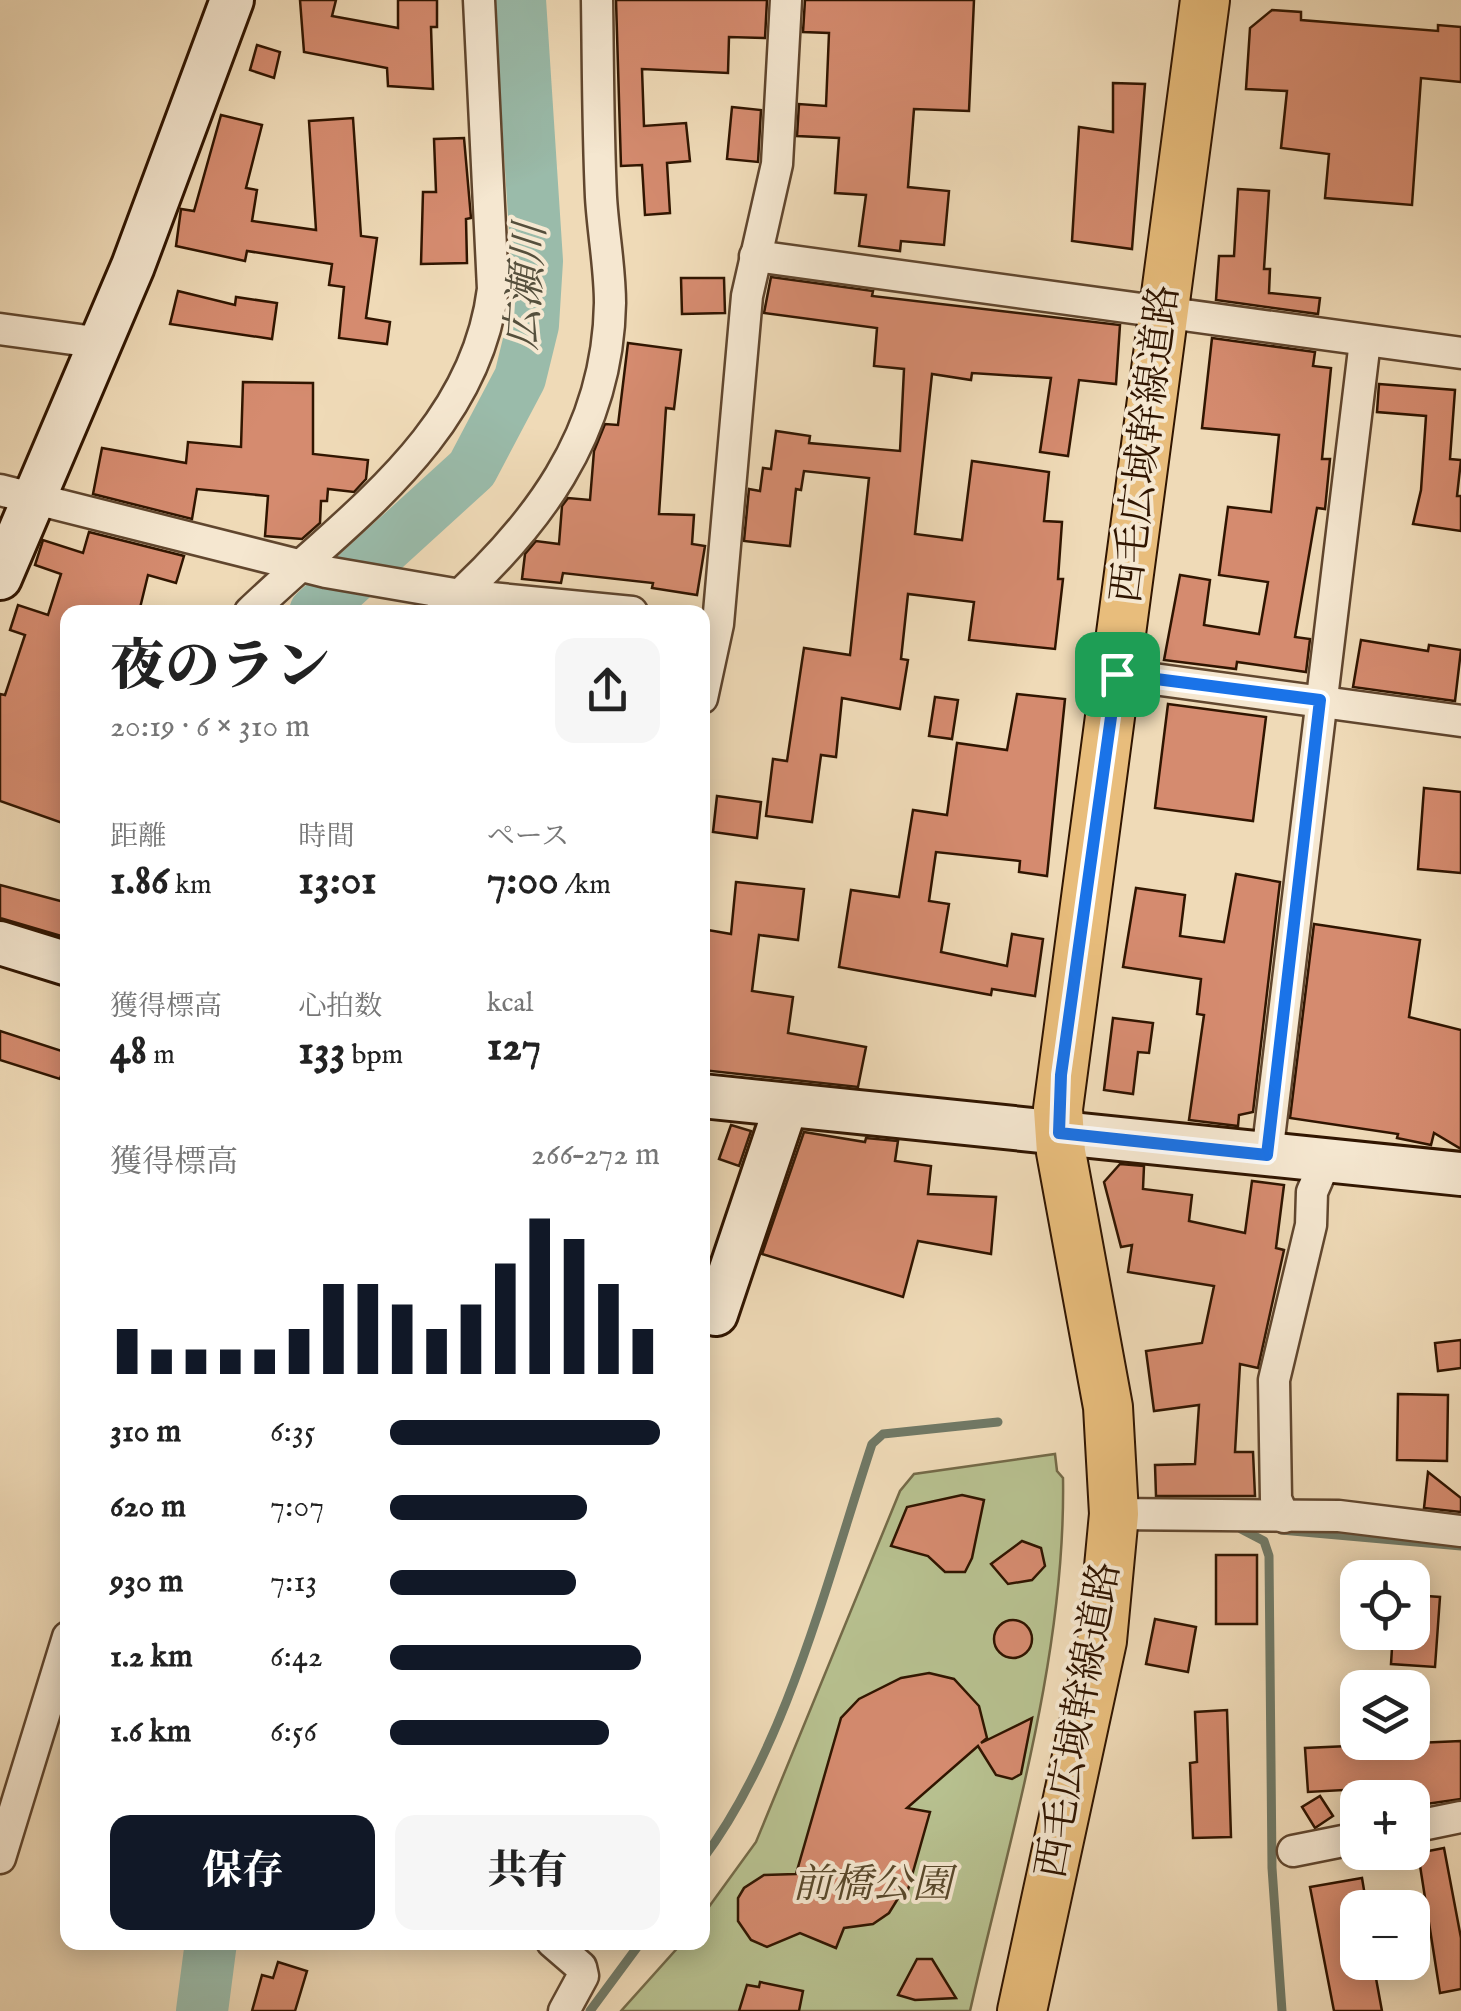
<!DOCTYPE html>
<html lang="ja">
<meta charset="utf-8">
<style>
:root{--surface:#fff;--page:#f6f6f6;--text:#222;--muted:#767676;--accent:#111827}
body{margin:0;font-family:"IM FELL English","Noto Serif JP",serif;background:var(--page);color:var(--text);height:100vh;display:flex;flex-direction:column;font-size:38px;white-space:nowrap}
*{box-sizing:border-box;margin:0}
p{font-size:32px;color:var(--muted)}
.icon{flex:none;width:55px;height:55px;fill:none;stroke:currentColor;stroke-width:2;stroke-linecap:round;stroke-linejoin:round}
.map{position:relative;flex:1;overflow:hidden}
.drawer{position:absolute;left:60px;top:605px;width:650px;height:1345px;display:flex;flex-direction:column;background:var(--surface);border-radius:20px;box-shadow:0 5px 25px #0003}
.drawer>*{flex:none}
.buttons{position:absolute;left:1340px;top:1560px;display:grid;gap:20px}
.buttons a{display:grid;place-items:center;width:90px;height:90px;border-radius:20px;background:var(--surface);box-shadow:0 5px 25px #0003;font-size:50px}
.pin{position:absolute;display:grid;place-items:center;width:85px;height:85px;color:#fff;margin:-42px;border-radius:20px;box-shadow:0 5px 15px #0006}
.round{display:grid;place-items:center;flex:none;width:105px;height:105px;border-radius:20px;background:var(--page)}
.summary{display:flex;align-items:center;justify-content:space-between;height:170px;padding:0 50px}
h1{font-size:55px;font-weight:800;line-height:75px}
.stats{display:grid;grid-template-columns:repeat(3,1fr);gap:15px;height:170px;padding:10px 50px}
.stats div{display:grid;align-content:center}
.stats b{font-size:42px;font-weight:800}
.stats small{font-size:28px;font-weight:400}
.stats p{font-size:28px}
.chart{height:280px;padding:20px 50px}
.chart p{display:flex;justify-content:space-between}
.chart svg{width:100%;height:180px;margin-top:10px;stroke:var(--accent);stroke-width:6}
.button{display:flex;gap:20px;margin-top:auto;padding:20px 50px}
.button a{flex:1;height:115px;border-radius:20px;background:var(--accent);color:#fff;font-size:40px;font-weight:800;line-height:115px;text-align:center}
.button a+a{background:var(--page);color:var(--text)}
ul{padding:0 50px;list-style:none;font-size:32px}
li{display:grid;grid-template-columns:160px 120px 1fr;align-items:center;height:75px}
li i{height:25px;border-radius:12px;background:var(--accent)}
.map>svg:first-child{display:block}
.green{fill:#b7c08f;stroke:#746a48;stroke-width:2.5}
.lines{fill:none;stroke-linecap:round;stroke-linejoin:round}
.stream{stroke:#707966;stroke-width:9}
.river{stroke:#9abbaa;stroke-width:52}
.building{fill:#d58b6f;stroke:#301500;stroke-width:2.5}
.street-casing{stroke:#60462e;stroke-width:35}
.secondary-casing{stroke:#301500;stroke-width:48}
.primary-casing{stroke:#301500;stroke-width:52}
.street{stroke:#f5e7d0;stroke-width:30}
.secondary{stroke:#f5e7d0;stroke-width:42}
.primary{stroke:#e8bd7c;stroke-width:48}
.route-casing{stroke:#fff;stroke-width:20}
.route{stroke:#1a73e8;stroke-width:12}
.labels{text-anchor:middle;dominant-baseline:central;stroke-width:8;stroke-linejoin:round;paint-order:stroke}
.street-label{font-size:40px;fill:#301500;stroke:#f5e7d0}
.park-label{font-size:40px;font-style:italic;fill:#58482b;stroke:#f5e7d0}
.water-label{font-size:42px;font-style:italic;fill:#554f3c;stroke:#f5e7d0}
</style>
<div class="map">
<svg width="1461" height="2011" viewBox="0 0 1461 2011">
<rect width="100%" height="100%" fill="#efdab7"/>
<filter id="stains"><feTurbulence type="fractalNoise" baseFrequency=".002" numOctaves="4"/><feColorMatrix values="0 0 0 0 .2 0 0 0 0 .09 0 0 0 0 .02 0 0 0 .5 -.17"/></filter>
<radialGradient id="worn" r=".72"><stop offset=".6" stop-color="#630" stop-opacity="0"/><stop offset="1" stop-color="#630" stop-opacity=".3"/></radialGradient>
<path class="green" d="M1055,1454L1057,1471L1063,1478C1066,1657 1009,1838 970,2011H621L682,1943L702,1942L703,1915L756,1842L900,1491L914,1474Z"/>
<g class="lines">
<g class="stream">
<polyline points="1241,1529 1264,1541 1269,1556 1272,1868 1282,2011"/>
<polyline points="1281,1530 1461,1546"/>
<path d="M702,1860C786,1749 828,1577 872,1444L883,1434L998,1422"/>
<polyline points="590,2011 641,1942"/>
</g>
<g class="river">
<polyline points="315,612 472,469 520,378 533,325 537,261 520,0"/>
<polyline points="202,2011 211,1942"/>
</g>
</g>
<g class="building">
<polygon points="300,0 336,0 332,16 398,28 398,0 437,0 437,27 431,27 433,89 388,86 387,68 304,52"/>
<polygon points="616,0 767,0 765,38 729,37 728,73 642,69 644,126 686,123 690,161 667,163 670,213 645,215 642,165 621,166"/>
<polygon points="805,0 974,0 969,111 914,109 908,187 949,191 944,245 901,241 900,251 859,246 866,195 835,193 839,138 797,136 799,104 826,106 829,33 803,32"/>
<polygon points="1272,10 1301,12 1301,20 1438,31 1438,25 1461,27 1461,82 1421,78 1412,205 1325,198 1329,154 1281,148 1287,91 1246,89 1250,28"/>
<polygon points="257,45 280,52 274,78 250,70"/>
<polygon points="1113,83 1145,84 1132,249 1072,241 1079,127 1113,132"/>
<polygon points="732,107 761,110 758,162 727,159"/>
<polygon points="221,115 262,125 246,188 257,190 252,221 316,230 309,121 353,118 361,236 377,238 366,318 390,322 387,344 339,338 344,287 329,285 332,264 247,251 245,261 176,246 181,209 194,211"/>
<polygon points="464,138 471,218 466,219 467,263 421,264 423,192 436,192 434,139"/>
<polygon points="1238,189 1269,191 1264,269 1270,269 1269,293 1320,298 1318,314 1216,300 1219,256 1234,256"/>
<polygon points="771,277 873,291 872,296 1120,325 1116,384 1079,380 1068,456 1040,452 1051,378 972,373 971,380 932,374 915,534 962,540 972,461 1049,472 1044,521 1062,522 1058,579 1063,579 1055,649 969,640 974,602 908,594 901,659 908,660 900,709 842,698 836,757 821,755 812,822 766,816 773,759 787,761 804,648 850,655 869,478 804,471 801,490 796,489 790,546 744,541 749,489 760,491 763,468 771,469 776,431 810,436 809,443 900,451 904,369 874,366 877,328 764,313"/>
<polygon points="681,278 724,278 725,313 682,314"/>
<polygon points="178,291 235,305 236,297 277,303 272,339 170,324"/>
<polygon points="1212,338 1315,352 1313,366 1331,368 1322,459 1330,459 1325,509 1317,508 1295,637 1310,639 1306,672 1237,662 1236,669 1164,660 1180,575 1210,580 1204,625 1259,634 1268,582 1219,575 1228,507 1271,512 1279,435 1202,428"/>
<polygon points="628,343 681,350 674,409 666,408 659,514 694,515 692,544 705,546 697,595 652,588 653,583 563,573 561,583 522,579 525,554 536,541 559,544 562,506 568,498 590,500 594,451 605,424 618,425"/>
<polygon points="243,382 313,383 313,454 368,460 366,479 354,492 328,489 327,501 321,501 320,523 302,539 265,536 268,496 197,489 192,519 93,494 102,448 186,463 188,442 241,447"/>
<polygon points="1379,384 1455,390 1450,459 1461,460 1457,496 1461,496 1461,531 1413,524 1421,490 1426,416 1377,412"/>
<polygon points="89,532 184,556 176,583 148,575 139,612 68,612 68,825 0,801 0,694 5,695 25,635 10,630 18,605 48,615 61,574 35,565 43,540 83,553"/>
<polygon points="1361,640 1428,651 1429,645 1461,650 1455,701 1353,687"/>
<polygon points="1017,694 1065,699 1047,876 1019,872 1020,861 936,852 929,901 949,904 941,952 1007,966 1012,934 1043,939 1035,996 992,989 991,995 839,967 851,890 899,897 913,810 947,815 957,743 1007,750"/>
<polygon points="935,697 958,700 952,739 929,736"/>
<polygon points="1168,704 1266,717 1253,821 1155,808"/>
<polygon points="1424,788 1461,792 1461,873 1418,869"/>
<polygon points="717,796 761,802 757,838 713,832"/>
<polygon points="1236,874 1280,882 1253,1112 1239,1115 1238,1126 1189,1120 1204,1015 1197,1014 1201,979 1123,967 1136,888 1185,895 1180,936 1224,942"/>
<polygon points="736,882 804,889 798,940 759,935 752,991 793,997 788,1033 866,1047 858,1087 702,1070 702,929 731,934"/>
<polygon points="0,885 68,903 68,938 0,918"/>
<polygon points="1314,924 1420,940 1409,1017 1461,1030 1461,1149 1434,1133 1431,1145 1397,1138 1398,1134 1290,1118"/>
<polygon points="1113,1018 1153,1023 1149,1053 1138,1052 1133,1094 1104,1090"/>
<polygon points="0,1031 68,1053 60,1079 0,1060"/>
<polygon points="731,1125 751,1131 739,1166 719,1159"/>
<polygon points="804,1132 865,1142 866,1138 898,1141 895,1161 931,1166 928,1194 996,1197 991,1254 918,1241 903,1297 762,1254"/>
<polygon points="1120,1164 1144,1166 1143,1189 1192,1195 1189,1221 1245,1233 1252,1181 1284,1185 1276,1248 1284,1250 1258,1368 1240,1364 1235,1452 1253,1452 1255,1496 1156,1496 1155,1465 1195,1464 1199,1405 1154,1411 1146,1351 1202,1343 1214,1286 1128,1272 1132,1245 1121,1247 1104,1182"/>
<polygon points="1461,1340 1461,1368 1438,1371 1435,1343"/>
<polygon points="1398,1394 1448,1395 1447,1461 1397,1460"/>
<polygon points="1428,1472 1461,1498 1461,1512 1424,1508"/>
<polygon points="962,1495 984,1500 972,1558 965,1572 945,1572 928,1556 891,1546 907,1507"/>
<polygon points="1022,1541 1041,1548 1045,1566 1032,1580 1008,1584 991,1564"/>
<rect x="1216" y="1555" width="41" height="69"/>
<polygon points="1412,1595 1440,1597 1435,1667 1391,1664 1393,1632 1412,1632"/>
<polygon points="1155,1619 1196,1627 1188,1672 1146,1664"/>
<circle cx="1013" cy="1639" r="19"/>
<polygon points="929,1673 954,1679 979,1706 987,1738 981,1743 1032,1718 1021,1774 1012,1779 996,1775 978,1746 907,1808 930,1812 907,1893 902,1892 889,1913 873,1924 844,1928 836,1948 800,1933 767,1947 751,1940 738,1921 738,1898 744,1888 764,1875 796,1874 841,1718 859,1699 901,1678"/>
<polygon points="1227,1710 1231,1837 1193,1838 1190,1763 1197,1762 1195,1712"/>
<polygon points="1461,1741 1461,1799 1412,1806 1412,1798 1381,1798 1380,1788 1308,1792 1305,1748"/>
<polygon points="1320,1796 1333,1816 1315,1828 1302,1807"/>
<polygon points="1444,1848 1461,1938 1461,1989 1440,1993 1418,1853"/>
<polygon points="1362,1878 1367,1908 1358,1908 1358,1962 1373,1962 1382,2011 1334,2011 1310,1887"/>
<polygon points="917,1959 932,1959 956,1998 915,2000 898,1995"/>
<polygon points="278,1962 307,1971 295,2011 252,2011 262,1975 273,1978"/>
<polygon points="760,1982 803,1991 799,2011 739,2011 747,1985 759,1987"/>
</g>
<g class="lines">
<defs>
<g id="street">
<polyline points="755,256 1461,353"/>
<polyline points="0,329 102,343"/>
<polyline points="0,490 326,572 460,595 632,612"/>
<path d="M250,612C348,518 475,435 493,289L479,0"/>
<path d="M441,612C535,529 608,435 610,303C610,268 603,232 601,197C598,132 598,66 597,0"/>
<polyline points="1117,674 1461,721"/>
<polyline points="702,698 718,624 747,296 777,164 786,0"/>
<polyline points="1267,1155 1365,341"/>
<polyline points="1114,1514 1339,1516 1461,1531"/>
<polyline points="1284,1517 1276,1499 1274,1380 1311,1225 1312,1192 1325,1162"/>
<polyline points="1412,1827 1461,1817"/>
<polyline points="1293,1851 1358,1838"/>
<polyline points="0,1858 68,1637"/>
<polyline points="552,1942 581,1967 583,1976 564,2011"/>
</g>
<g id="secondary">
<polyline points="0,578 133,266 232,0"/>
<polyline points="0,943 68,964"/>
<polyline points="702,1096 1461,1174"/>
<polyline points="716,1314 786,1106"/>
</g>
<polyline id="primary" points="1022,2011 1102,1641 1114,1514 1108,1407 1061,1152 1058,1109 1205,0"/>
</defs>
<use href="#street" class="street-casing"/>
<use href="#secondary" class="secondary-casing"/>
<use href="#primary" class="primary-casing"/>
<use href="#street" class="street"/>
<use href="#secondary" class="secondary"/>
<use href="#primary" class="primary"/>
</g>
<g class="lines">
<defs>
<polygon id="route" points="1117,674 1320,700 1267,1155 1059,1133 1061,1075"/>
</defs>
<use href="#route" class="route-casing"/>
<use href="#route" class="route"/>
</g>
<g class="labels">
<g class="street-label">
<text transform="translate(1147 444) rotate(-83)">西毛広域幹線道路</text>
<text transform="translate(1080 1720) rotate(-80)">西毛広域幹線道路</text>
</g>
<g class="park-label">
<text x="872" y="1886">前橋公園</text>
</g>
<g class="water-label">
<text transform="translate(528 287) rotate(-86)">広瀬川</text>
</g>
</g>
<rect width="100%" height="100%" filter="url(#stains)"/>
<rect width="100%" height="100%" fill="url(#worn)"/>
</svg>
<div class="buttons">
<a><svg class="icon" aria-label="locate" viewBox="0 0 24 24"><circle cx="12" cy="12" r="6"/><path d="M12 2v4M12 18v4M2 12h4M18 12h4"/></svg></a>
<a><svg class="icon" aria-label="layers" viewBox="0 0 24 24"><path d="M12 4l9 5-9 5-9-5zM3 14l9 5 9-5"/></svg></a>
<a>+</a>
<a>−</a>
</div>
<div class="pin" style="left:1117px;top:674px;background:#1e9e55"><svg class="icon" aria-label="arrive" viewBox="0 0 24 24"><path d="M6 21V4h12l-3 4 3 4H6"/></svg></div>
<section class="drawer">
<div class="summary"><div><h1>夜のラン</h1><p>20:19 · 6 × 310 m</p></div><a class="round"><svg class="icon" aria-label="share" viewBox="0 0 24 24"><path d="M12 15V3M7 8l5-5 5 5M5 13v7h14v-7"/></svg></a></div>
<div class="stats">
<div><p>距離</p><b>1.86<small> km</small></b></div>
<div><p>時間</p><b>13:01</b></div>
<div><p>ペース</p><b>7:00<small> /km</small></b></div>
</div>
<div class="stats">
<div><p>獲得標高</p><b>48<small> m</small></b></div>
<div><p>心拍数</p><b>133<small> bpm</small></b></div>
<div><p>kcal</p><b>127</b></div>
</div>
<div class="chart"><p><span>獲得標高</span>266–272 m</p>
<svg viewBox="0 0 160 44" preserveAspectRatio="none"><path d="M5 44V33M15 44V38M25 44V38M35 44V38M45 44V38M55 44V33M65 44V22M75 44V22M85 44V27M95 44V33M105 44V27M115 44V17M125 44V6M135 44V11M145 44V22M155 44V33"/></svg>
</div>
<ul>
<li><b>310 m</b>6:35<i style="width:100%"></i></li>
<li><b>620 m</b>7:07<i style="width:73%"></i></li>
<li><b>930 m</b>7:13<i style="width:69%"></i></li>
<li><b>1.2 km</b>6:42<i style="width:93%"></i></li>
<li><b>1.6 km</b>6:56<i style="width:81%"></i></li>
</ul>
<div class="button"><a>保存</a><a>共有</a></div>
</section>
</div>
